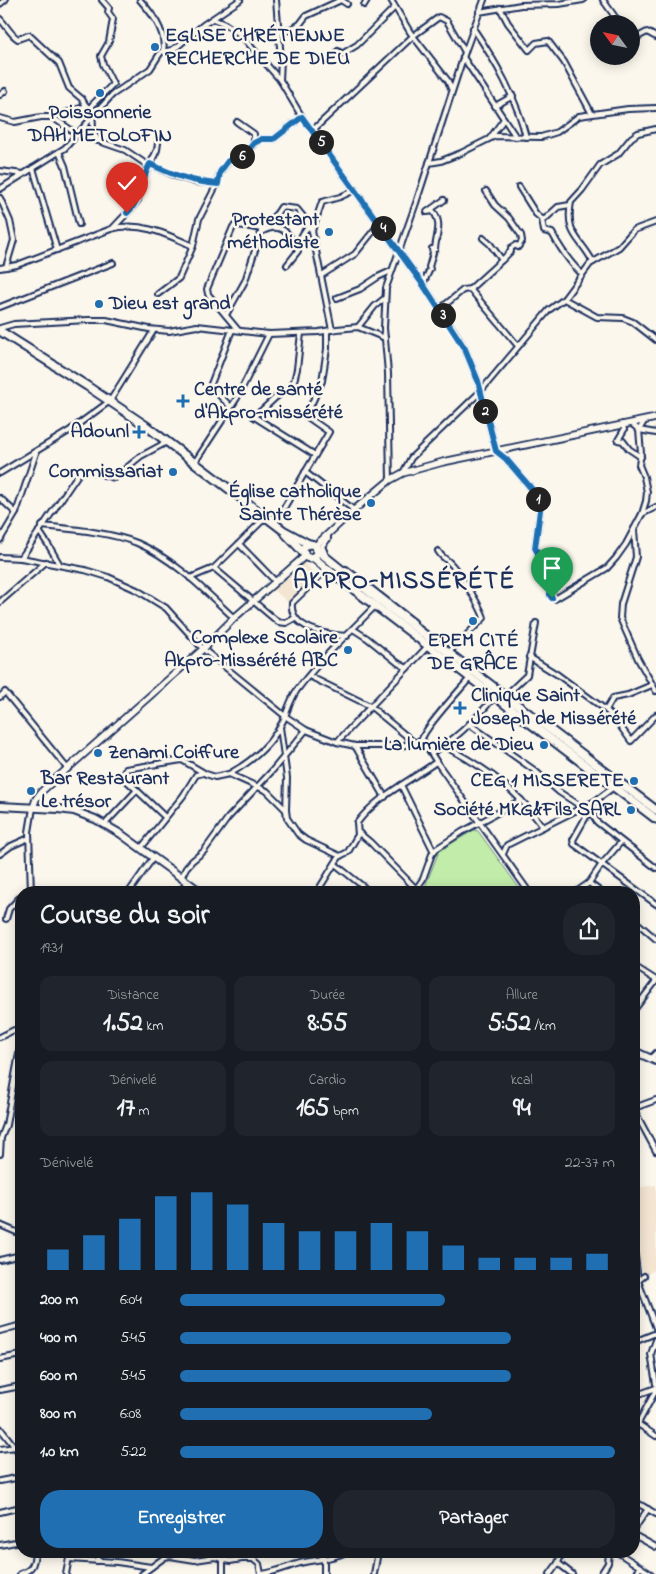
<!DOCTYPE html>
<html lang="fr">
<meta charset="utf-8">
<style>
:root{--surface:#171b24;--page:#20242c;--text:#f1f3f6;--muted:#9ea1a6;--accent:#1f6fb2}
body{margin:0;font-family:"Indie Flower",sans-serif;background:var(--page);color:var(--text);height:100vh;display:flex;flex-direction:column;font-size:19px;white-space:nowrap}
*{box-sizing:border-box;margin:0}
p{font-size:16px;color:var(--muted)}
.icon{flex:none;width:28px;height:28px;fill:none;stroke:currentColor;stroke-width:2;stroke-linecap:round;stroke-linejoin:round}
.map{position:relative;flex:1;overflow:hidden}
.side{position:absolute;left:15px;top:886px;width:625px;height:672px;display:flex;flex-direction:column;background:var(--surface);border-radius:20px;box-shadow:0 2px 12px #0003}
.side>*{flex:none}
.needle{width:32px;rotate:303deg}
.buttons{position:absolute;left:590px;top:15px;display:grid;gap:10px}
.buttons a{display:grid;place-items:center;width:50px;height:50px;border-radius:50%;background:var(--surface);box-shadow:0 2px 12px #0003;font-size:25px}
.pin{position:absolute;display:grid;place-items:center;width:42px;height:42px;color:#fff;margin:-51px -21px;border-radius:50% 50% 50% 0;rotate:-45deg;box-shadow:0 0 5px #0007}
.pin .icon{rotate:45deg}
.km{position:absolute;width:25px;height:25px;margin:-12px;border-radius:50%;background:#222;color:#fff;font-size:14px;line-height:25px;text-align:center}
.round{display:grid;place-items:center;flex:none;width:52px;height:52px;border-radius:20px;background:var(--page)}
.overview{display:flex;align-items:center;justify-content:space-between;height:85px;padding:0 25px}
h1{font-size:28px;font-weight:700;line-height:38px}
.metrics{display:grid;grid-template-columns:repeat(3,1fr);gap:8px;height:85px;padding:5px 25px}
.metrics div{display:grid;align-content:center;border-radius:12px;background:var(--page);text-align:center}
.metrics b{font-size:25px;font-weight:700}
.metrics small{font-size:14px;font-weight:400}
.metrics p{font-size:14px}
.chart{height:140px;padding:10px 25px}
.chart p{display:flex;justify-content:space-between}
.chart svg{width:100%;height:90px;margin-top:5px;stroke:var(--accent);stroke-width:6}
.button{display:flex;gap:10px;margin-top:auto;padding:10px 25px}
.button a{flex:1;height:58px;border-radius:20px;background:var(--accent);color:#fff;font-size:20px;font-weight:700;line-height:58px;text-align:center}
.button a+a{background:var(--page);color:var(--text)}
ul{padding:0 25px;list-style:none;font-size:16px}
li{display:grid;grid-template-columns:80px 60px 1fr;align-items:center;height:38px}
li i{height:12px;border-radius:6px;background:var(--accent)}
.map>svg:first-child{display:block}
.built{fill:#f3e5d1}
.green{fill:#c1eca9;stroke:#6e8e84}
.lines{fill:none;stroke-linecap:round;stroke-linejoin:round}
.street-casing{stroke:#1b2f5e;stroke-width:8}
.secondary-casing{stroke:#1b2f5e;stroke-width:9}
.primary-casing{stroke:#1b2f5e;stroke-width:10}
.highway-casing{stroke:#1b2f5e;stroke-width:11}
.street{stroke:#fbf7ec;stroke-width:4}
.secondary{stroke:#fbf7ec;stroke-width:5.5}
.primary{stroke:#fbf7ec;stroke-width:6}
.highway{stroke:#fbf7ec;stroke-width:7}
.route-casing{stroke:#fff;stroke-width:10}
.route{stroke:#1f6fb2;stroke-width:6}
.poi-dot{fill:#1f6fb2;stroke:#fbf7ec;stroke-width:2}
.labels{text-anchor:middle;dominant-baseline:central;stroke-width:5;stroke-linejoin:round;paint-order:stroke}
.poi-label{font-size:20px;font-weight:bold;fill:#1b2f5e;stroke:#fbf7ec;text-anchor:end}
.district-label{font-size:25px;font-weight:bold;letter-spacing:1px;fill:#1b2f5e;stroke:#fbf7ec}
</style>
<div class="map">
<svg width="656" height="1574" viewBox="0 0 656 1574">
<rect width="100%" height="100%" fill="#fbf7ec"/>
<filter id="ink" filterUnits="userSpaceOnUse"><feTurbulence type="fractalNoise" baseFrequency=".02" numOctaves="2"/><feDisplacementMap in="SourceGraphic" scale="10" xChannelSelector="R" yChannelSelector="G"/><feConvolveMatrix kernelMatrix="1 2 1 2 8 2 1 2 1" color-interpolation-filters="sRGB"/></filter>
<g filter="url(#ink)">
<g class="built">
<polygon points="301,561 317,575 289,603 271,588"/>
<polygon points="656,1185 656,1269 644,1276 637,1255 634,1225 634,1188"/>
</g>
<polygon class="green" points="474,830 478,831 522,892 423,892 439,851"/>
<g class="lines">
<defs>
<g id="street">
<polyline points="102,0 109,8 108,12 113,19 109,42 101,56 103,64 113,84 92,105 93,129 94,134 99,141 125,150 146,164 150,164 175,176 195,182 217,184 220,172 229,161 244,155 254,143 262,139 274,139 302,117"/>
<path d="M140,0C151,12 167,33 163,51"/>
<polyline points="276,0 281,59 280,80"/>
<polyline points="341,0 347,4"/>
<polyline points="391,0 410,32 448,81 452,91"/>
<polyline points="603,0 620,24"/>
<polyline points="0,4 5,0"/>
<polyline points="364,5 367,0"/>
<polyline points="500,8 508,23 529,50 536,43 548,41 564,62 592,114"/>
<polyline points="479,12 521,5 559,4 583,0"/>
<path d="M0,19C7,26 10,34 18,39L29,35L59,63L69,88L82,99L86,106"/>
<polyline points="213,19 225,24 241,35 280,80 302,117 424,286 456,334 465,349 478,381 496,451 506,459 536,494 541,503 535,548 539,555 546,562 550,577 550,595 555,599 607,568 616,558 626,544 642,514 646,501 647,492 644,477 639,465 641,453 639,430 645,420"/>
<path d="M473,28C496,62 516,97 526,137"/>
<polyline points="279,32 289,30 300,24 306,16 341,0"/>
<polyline points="634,39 647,32 656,37"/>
<polyline points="338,51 342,54 357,45 395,7"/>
<polyline points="463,57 516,137"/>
<polyline points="0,95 5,91"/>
<polyline points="495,106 513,96"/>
<polyline points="52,117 77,134 98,141"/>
<polyline points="0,118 15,122 41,117 52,117 87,106"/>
<polyline points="237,122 254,134 254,143"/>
<polyline points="312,131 413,36 439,17 447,21 465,52"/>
<polyline points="490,138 504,119"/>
<polyline points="59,152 65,166 79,224"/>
<polyline points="429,163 441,161 461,153 495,136 541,137 557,132 579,116 628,109 656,108"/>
<polyline points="33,168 57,250"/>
<polyline points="0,171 23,174"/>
<polyline points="519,187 536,214 542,219 545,219 558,207 570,205"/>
<polyline points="0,189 65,148 112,95 150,69 161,52 172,50 178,46 203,25 240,0"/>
<polyline points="486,191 495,205 509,218 521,235 522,241 518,247 516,245 511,248 511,251 502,260"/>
<polyline points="0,198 10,221 14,240 6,267"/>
<path d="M542,219L544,231L552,233C560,248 569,262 582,274"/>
<polyline points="113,228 131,209 138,200 141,184 157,150 159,136"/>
<polyline points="312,231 322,202 340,197 355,190"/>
<path d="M261,232C280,221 289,232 297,249"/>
<path d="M593,262C580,237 565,236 571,202L582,190L600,165L618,154L631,138L638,133L656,129"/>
<path d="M287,265L298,251C297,243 303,231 310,225"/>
<path d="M0,268L17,265L111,229C140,221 166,234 193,246"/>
<polyline points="322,275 355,254 379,224"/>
<path d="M423,284L430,269L429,267L433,253L432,249H435C436,235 443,224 433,211L427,212L444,200"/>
<polyline points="470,289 502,260 490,244 483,238"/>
<polyline points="158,294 179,278 193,246 199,219 217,184"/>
<polyline points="337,298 360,289 378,277 391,271"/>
<polyline points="564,299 597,317 623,318 633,322 656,340"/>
<polyline points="0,307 113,263"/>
<polyline points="440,309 463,290 470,289 518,346"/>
<polyline points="226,315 245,281 262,229"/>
<polyline points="358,327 375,306 385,298"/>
<polyline points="0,328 14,324 88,320 106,320 149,329 169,331 197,326 269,334 319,332 337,329 358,327 385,338"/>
<polyline points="238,330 208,294 207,289 233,227 238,225 262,229 277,213 281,207 297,209 306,220 312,231 332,330"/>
<polyline points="301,333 297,369 293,385 275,398 261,411 253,416 315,455"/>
<polyline points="231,407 211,387 211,384 232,330"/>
<polyline points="631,423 639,430 656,433"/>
<polyline points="623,424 624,430 618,440 623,441 629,449 641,457"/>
<polyline points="195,462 237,398 269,334"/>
<polyline points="305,472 354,510"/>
<polyline points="0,473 69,431 110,401 154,330"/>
<polyline points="403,473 411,458 480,392 549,310 564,299 590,264 619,247 634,230 656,222"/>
<polyline points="390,480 388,373 384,328 386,288 416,203 465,52 484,0"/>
<polyline points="0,498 16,513"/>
<polyline points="642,514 656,507"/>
<polyline points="275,523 329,432 306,416 322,381 327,349 327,331"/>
<path d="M42,526C70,529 110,532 137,543C174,559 205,591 234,618"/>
<polyline points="634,529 636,557 621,604 620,618 638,659 656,691"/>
<polyline points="39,531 49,546 60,565"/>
<polyline points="0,540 16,513 36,453"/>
<polyline points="239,544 275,581"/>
<path d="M438,551C442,558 444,557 449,562C458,570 481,607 484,618L450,651"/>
<polyline points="325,553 322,546 328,539 328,535"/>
<polyline points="0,557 21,558 85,570 108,577 137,590 166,608 203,649 285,716 306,730 337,742 355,746 400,746 415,743 422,739"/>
<polyline points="21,558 79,473 87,470 114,478 141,456 167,442"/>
<polyline points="214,568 278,622 286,623 295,618"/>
<path d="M327,569L292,603C289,629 328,635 347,636"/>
<polyline points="346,569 414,622"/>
<polyline points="190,578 214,568 266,517"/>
<polyline points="0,602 46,562"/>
<polyline points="353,629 367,638 398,663 407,668"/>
<polyline points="529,657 558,675 606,710 615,719 631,741 656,715"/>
<polyline points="309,676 370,706 415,743"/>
<path d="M470,678C460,690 425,727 422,739L438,764L529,892"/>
<polyline points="504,695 507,694 527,675 536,623"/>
<polyline points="0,697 5,692 67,768"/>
<polyline points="606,710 613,698 628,695 652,685"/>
<polyline points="469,724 534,770 559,792 582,807 586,817 573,840 574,844 656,904"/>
<polyline points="280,727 287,778 286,810"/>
<polyline points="337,742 428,646"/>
<polyline points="355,746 385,797"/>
<path d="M444,746C471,760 499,777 521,800C529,808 536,818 543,827"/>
<path d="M431,753C456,740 477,718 495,696"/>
<path d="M229,774C251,762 272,744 283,721C288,710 290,700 297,690C320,659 349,633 375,606"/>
<polyline points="401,785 434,852"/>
<polyline points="587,805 597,822 656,868"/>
<polyline points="165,817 125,779 123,774 126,769 182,760 206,774 215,777 229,774 267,791 286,810 287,818 298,834 306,840 340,856"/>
<polyline points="105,824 137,790"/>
<polyline points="358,832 370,842 419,892"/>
<polyline points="141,848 183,796 196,775 203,773"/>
<polyline points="0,854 11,846 29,838"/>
<polyline points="503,854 507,845 595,801 614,787"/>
<polyline points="335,864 370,892"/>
<polyline points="181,878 186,868 192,861 204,851 228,818 272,771 306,730"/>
<polyline points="589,883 601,892"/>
<polyline points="31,892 29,832 33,808"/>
<polyline points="129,892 153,858"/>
<polyline points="180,892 187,882"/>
<path d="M317,892L337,860L340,856L348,852L356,838L358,835L357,823C377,796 410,781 436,762"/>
<polyline points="414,892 423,879 432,854 436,849 462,832 521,800"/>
<polyline points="576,892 589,883 602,864 621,842"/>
<polyline points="6,919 9,909 21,896"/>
<polyline points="634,920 656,939"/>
<polyline points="634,966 656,980"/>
<polyline points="634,1010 656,981"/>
<polyline points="0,1037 14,1030 21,1035"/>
<polyline points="650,1059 656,1053"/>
<polyline points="634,1108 656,1100"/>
<polyline points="634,1110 656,1151"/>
<polyline points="0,1154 1,1138 6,1125 21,1042"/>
<polyline points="0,1225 21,1234"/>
<polyline points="634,1248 638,1281 656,1328"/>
<polyline points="0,1260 21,1255"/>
<polyline points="634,1284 644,1276"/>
<polyline points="0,1331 21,1325"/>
<polyline points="656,1340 651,1354 656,1384"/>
<polyline points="634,1342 656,1333"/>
<polyline points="0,1359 21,1355"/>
<polyline points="0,1390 21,1386"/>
<polyline points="634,1396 656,1388"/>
<polyline points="638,1424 656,1436"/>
<polyline points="0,1428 21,1455"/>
<polyline points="634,1431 656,1390"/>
<polyline points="0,1449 16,1447"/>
<polyline points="0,1481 21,1477"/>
<polyline points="634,1501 656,1514"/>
<polyline points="0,1512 21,1507"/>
<polyline points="634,1529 648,1509"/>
<polyline points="634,1535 656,1547"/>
<polyline points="0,1545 21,1541"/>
<polyline points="320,1552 324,1560 324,1574"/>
<polyline points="617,1552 651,1574"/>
<polyline points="69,1559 117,1562 151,1567"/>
<polyline points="223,1560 223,1574"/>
<polyline points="97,1561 98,1552"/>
<polyline points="558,1563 572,1574"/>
<path d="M20,1574C32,1570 34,1565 35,1552"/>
<polyline points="66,1574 70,1552"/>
<polyline points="142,1574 165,1557 170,1556 195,1560 215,1557 230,1561 242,1559 253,1559 259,1564 261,1574"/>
<path d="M262,1574C276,1572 287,1567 300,1563C316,1559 331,1560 346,1552"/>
<polyline points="374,1574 378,1552"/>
<polyline points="550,1574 558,1563 562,1552"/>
<polyline points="601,1574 608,1563 609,1552"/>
<polyline points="636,1574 640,1567"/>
</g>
<g id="secondary">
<polyline points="315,546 354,510 390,480 403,473 443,462 656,418"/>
<polyline points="33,808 36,799 42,791 203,649 234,618 305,556"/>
</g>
<g id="primary">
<polyline points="0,806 58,809 74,811 95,819 121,834 201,892"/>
<polyline points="634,1051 656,1061"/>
</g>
<g id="highway">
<polyline points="0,331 87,386 145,425 283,530 309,544"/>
<polyline points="286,534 304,553"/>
<circle cx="310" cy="551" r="7"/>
<polyline points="317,550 379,600 656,810"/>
<polyline points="313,557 327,569 656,819"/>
</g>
</defs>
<use href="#street" class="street-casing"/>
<use href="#secondary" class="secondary-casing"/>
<use href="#primary" class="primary-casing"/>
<use href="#highway" class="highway-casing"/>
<use href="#street" class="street"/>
<use href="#secondary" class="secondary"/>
<use href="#primary" class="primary"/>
<use href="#highway" class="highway"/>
</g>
</g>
<g class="lines" filter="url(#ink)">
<defs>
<path id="route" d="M127,213C141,200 141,180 150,164C174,175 191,182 218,184L220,172L228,161L244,155L254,143L262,139H274L302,117L424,286L465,349L478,381L496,451L506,459L536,494L541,503L535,548L539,555L546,562L550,577V595L552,598"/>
</defs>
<use href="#route" class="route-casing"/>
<use href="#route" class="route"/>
</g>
<g class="poi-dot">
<circle cx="155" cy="47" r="5"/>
<circle cx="100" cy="93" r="5"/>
<circle cx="329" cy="232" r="5"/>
<circle cx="99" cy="304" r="5"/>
<path d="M180.5 393.5h5v5h5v5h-5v5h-5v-5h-5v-5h5z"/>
<path d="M136.5 424.5h5v5h5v5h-5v5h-5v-5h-5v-5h5z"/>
<circle cx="173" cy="472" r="5"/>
<circle cx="371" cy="503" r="5"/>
<circle cx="473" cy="621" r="5"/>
<circle cx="348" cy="650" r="5"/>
<path d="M457.5 700.5h5v5h5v5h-5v5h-5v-5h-5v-5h5z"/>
<circle cx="544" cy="745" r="5"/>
<circle cx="98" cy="753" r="5"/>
<circle cx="634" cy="781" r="5"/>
<circle cx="31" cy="791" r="5"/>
<circle cx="631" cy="810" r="5"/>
</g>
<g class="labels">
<g class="poi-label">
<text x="165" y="36" text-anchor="start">EGLISE CHRÉTIENNE<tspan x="165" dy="23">RECHERCHE DE DIEU</tspan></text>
<text x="100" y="113" text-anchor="middle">Poissonnerie<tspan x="100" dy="23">DAH METOLOFIN</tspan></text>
<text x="319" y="220">Protestant<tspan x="319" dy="23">méthodiste</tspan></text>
<text x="109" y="304" text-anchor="start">Dieu est grand</text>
<text x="194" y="390" text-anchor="start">Centre de santé<tspan x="194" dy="23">d'Akpro-missérété</tspan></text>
<text x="129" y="432">Adounl</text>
<text x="163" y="472">Commissariat</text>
<text x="361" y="492">Église catholique<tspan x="361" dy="23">Sainte Thérèse</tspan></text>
<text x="338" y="638">Complexe Scolaire<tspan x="338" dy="23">Akpro-Missérété ABC</tspan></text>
<text x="473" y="641" text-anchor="middle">EPEM CITÉ<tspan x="473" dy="23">DE GRÂCE</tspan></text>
<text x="471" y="696" text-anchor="start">Clinique Saint<tspan x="471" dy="23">Joseph de Missérété</tspan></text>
<text x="534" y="745">La lumière de Dieu</text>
<text x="108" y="753" text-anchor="start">Zenami Coiffure</text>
<text x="41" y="779" text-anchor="start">Bar Restaurant<tspan x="41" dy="23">Le trésor</tspan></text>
<text x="624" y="781">CEG 1 MISSERETE</text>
<text x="621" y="810">Société MKG&amp;Fils SARL</text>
</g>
<g class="district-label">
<text x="404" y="582">AKPRO-MISSÉRÉTÉ</text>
</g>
</g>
</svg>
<div class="buttons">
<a><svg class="needle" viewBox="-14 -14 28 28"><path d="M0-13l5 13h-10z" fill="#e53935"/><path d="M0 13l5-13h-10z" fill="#9ea1a6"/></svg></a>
</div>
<div class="pin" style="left:552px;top:598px;background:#1e9e55"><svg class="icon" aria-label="arrive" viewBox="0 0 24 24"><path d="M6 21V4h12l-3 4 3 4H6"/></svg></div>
<div class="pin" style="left:127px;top:213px;background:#d93025"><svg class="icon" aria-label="check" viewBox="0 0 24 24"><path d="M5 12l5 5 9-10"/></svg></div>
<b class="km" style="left:538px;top:499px">1</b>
<b class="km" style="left:485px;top:411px">2</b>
<b class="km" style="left:443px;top:315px">3</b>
<b class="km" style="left:383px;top:228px">4</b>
<b class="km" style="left:321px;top:142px">5</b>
<b class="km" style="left:242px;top:156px">6</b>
<section class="side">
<div class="overview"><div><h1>Course du soir</h1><p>19:31</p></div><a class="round"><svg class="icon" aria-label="share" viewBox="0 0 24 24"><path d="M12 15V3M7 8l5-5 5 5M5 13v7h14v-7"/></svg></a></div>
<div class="metrics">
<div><p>Distance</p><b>1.52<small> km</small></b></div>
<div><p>Durée</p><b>8:55</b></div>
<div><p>Allure</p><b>5:52<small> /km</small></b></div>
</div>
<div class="metrics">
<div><p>Dénivelé</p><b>17<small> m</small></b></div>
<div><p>Cardio</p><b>165<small> bpm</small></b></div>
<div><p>kcal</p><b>94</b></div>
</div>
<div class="chart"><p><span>Dénivelé</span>22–37 m</p>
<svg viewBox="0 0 160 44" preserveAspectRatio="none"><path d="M5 44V34M15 44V27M25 44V19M35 44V8M45 44V6M55 44V12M65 44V21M75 44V25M85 44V25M95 44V21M105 44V25M115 44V32M125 44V38M135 44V38M145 44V38M155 44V36"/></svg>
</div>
<ul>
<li><b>200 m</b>6:04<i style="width:61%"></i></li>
<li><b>400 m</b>5:45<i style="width:76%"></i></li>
<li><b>600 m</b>5:45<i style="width:76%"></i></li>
<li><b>800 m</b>6:08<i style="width:58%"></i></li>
<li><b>1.0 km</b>5:22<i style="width:100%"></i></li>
</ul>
<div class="button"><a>Enregistrer</a><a>Partager</a></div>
</section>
</div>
